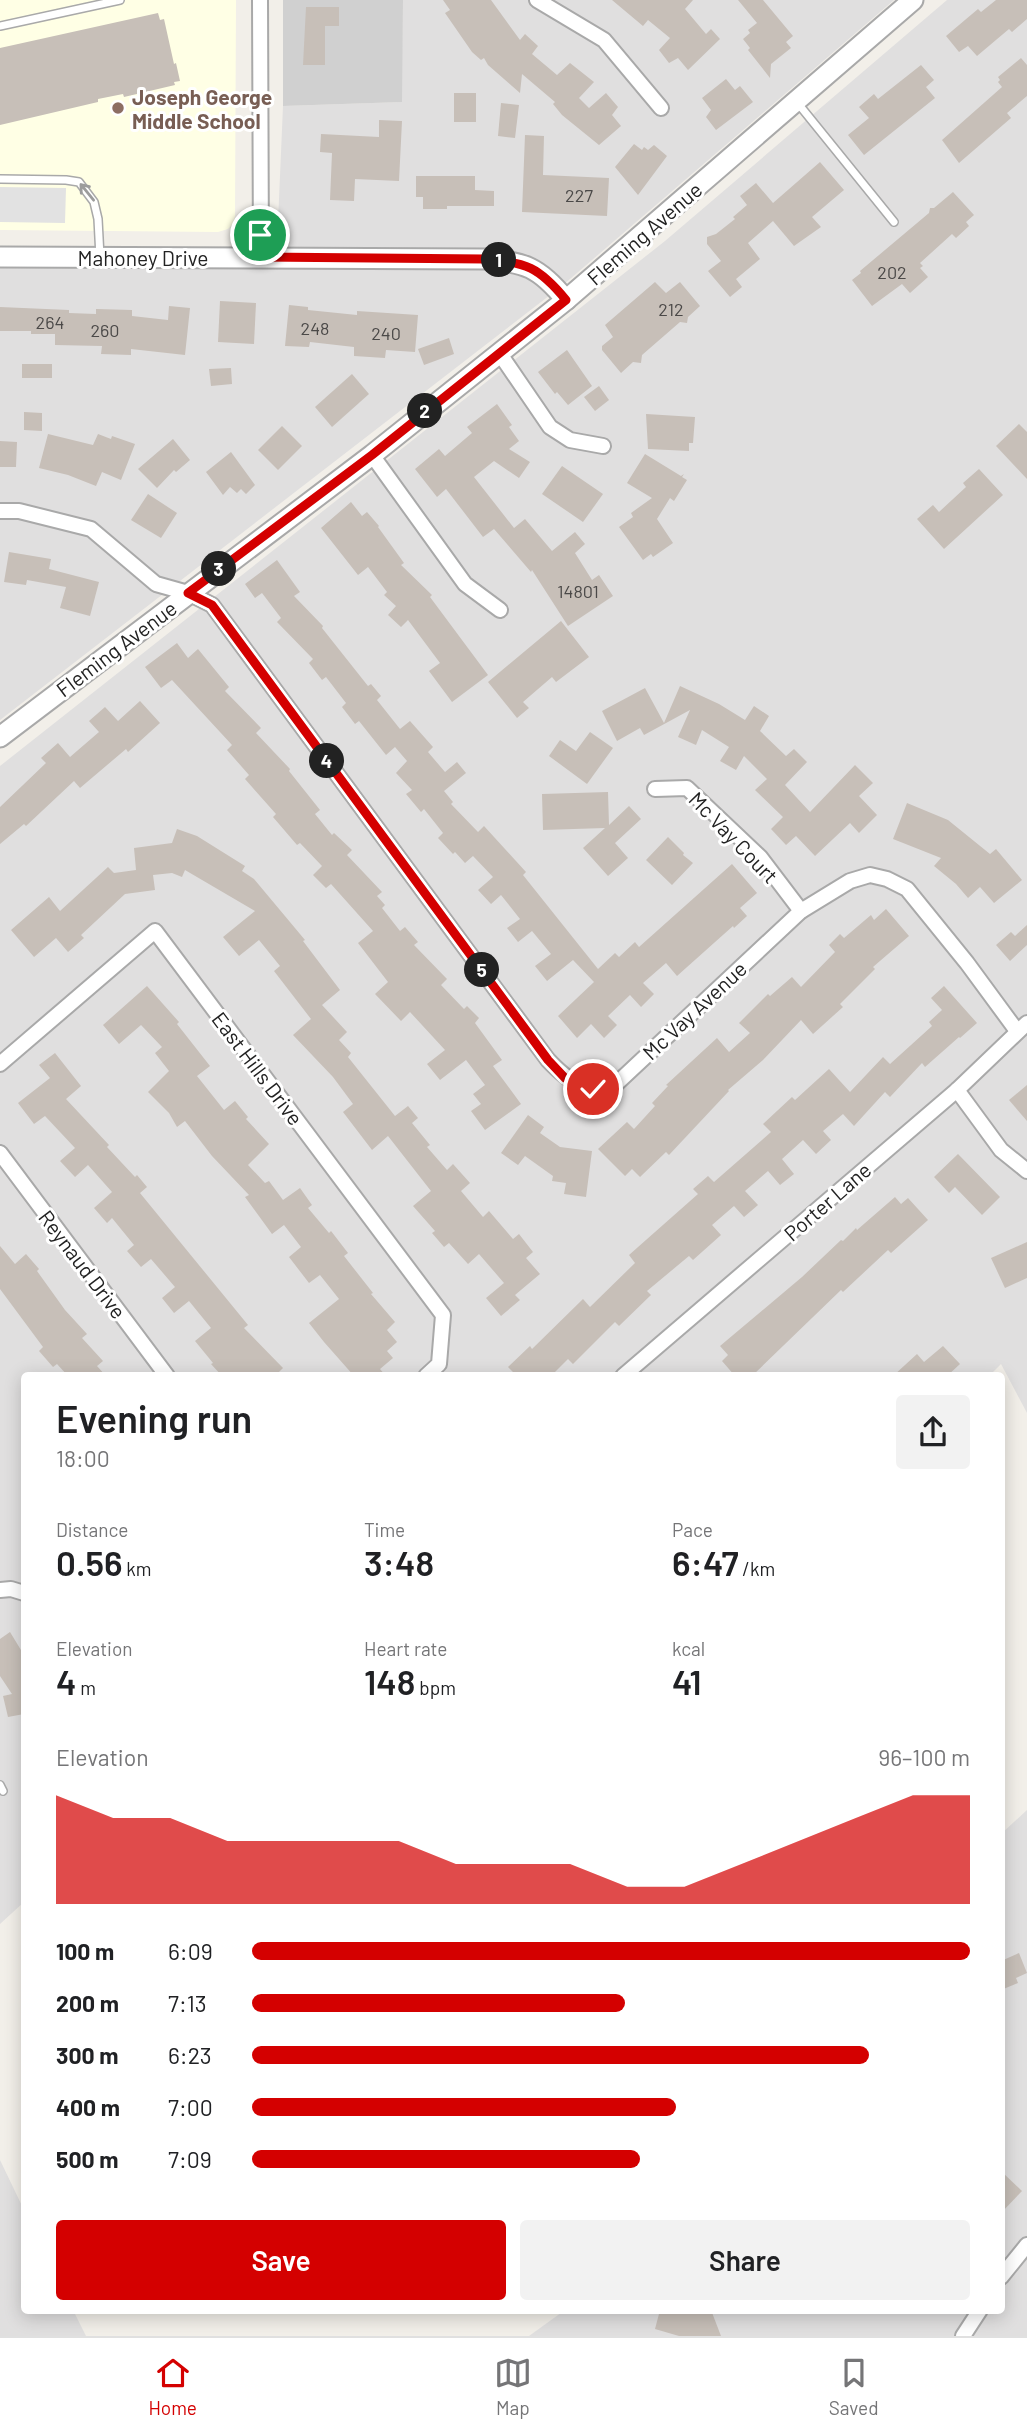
<!DOCTYPE html>
<meta charset="utf-8">
<style>
:root{--surface:#fff;--page:#f2f2f2;--text:#202124;--muted:#757577;--line:#e0e0e0;--accent:#d40000}
body{margin:0;font-family:Barlow,sans-serif;background:var(--page);color:var(--text);height:100vh;display:flex;flex-direction:column;font-size:26px;white-space:nowrap}
*{box-sizing:border-box;margin:0}
p{font-size:23px;color:var(--muted)}
.icon{flex:none;width:38px;height:38px;fill:none;stroke:currentColor;stroke-width:2;stroke-linecap:round;stroke-linejoin:round}
.map{position:relative;flex:1;overflow:hidden}
.side{position:absolute;left:21px;top:1372px;width:984px;height:942px;display:flex;flex-direction:column;background:var(--surface);border-radius:7px;box-shadow:0 4px 18px #0003}
.side>*{flex:none}
.pin{position:absolute;display:grid;place-items:center;width:60px;height:60px;color:#fff;margin:-30px;border:4px solid #fff;border-radius:50%;box-shadow:0 2px 7px #0007}
.km{position:absolute;width:35px;height:35px;margin:-18px;border-radius:50%;background:#222;color:#fff;font-size:19px;line-height:35px;text-align:center}
.round{display:grid;place-items:center;flex:none;width:74px;height:74px;border-radius:7px;background:var(--page)}
.headline{display:flex;align-items:center;justify-content:space-between;height:119px;padding:0 35px}
h1{font-size:38px;font-weight:600;line-height:52px}
.stats{display:grid;grid-template-columns:repeat(3,1fr);gap:10px;height:119px;padding:7px 35px}
.stats div{display:grid;align-content:center}
.stats b{font-size:35px;font-weight:600}
.stats small{font-size:19px;font-weight:400}
.stats p{font-size:19px}
.chart{height:196px;padding:14px 35px}
.chart p{display:flex;justify-content:space-between}
.chart svg{width:100%;height:126px;margin-top:7px;fill:var(--accent);opacity:.7}
.action{display:flex;gap:14px;margin-top:auto;padding:14px 35px}
.action a{flex:1;height:80px;border-radius:7px;background:var(--accent);color:#fff;font-size:28px;font-weight:600;line-height:80px;text-align:center}
.action a+a{background:var(--page);color:var(--text)}
ul{padding:0 35px;list-style:none;font-size:23px}
li{display:grid;grid-template-columns:112px 84px 1fr;align-items:center;height:52px}
li i{height:18px;border-radius:9px;background:var(--accent)}
.tab-bar{display:flex;justify-content:space-around;align-items:center;height:98px;border-top:2px solid var(--line);background:var(--surface);font-size:19px;color:var(--muted)}
.tab-bar a{display:grid;justify-items:center;gap:4px}
.tab-bar .current{color:var(--accent)}
.map>svg:first-child{display:block}
.residential{fill:#e0dfdf}
.education{fill:#ffffe5}
.religious{fill:#d0d0d0}
.parking{fill:#e2e2e2}
.building{fill:#c7bfb8}
.lines{fill:none;stroke-linecap:round;stroke-linejoin:round}
.service-casing{stroke:#a9a9a9;stroke-width:10}
.minor-casing{stroke:#a9a9a9;stroke-width:18}
.tertiary-casing{stroke:#a9a9a9;stroke-width:23}
.service{stroke:#fff;stroke-width:7}
.minor{stroke:#fff;stroke-width:14}
.tertiary{stroke:#fff;stroke-width:19}
.oneway{stroke:#9c9c9c}
.route-casing{stroke:#fff;stroke-width:14}
.route{stroke:#d40000;stroke-width:9}
.education-dot{fill:#8d6e63;stroke:#fff;stroke-width:2.5}
.labels{text-anchor:middle;dominant-baseline:central;stroke-width:6;stroke-linejoin:round;paint-order:stroke}
.number-label{font-size:18px;fill:#4b4948}
.education-label{font-size:21px;font-weight:bold;fill:#785e54;stroke:#fff;text-anchor:start}
.street-label{font-size:21px;fill:#222;stroke:#fff}
</style>
<div class="map">
<svg width="1027" height="2336" viewBox="0 0 1027 2336">
<rect width="100%" height="100%" fill="#f2efe9"/>
<g class="residential">
<polygon points="403,0 894,0 563,285 0,720 0,268 276,269 283,106 401,102"/>
<polygon points="947,0 1027,0 1027,1413 1001,1364 989,1376 24,1376 24,1902 0,1924 0,766 665,241"/>
<polygon points="1027,1810 1027,2336 529,2336 565,2310 1001,2310 1001,1834"/>
<polygon points="0,2160 24,2210 24,2310 73,2310 86,2336 0,2336"/>
</g>
<polygon class="education" points="0,0 236,0 235,216 233,224 228,229 218,232 0,230"/>
<polygon class="religious" points="283,0 403,0 402,102 283,106"/>
<polygon class="parking" points="0,187 66,188 65,223 0,222"/>
<g class="building">
<polygon points="443,0 491,0 520,40 525,34 538,46 532,54 557,75 570,63 594,82 579,98 589,108 606,93 618,107 612,115 621,126 599,145 562,115 553,104 555,102 522,74 520,93 488,65 484,58 481,60 472,52 445,13 450,10"/>
<polygon points="612,0 693,0 685,9 706,34 711,29 720,39 688,70 678,58 669,63 659,50 670,38 648,20 643,26"/>
<polygon points="738,0 763,0 793,36 786,42 791,48 771,64 770,78 748,50 750,48 743,39 750,33 748,30 757,23"/>
<polygon points="996,0 1027,0 1027,19 1012,32 1009,29 977,56 968,46 959,52 946,36 978,9 981,12"/>
<polygon points="306,7 339,7 339,26 325,26 325,65 303,65"/>
<polygon points="158,13 160,20 164,19 174,64 176,63 180,81 174,82 175,85 124,97 123,94 98,99 98,102 0,125 0,48"/>
<polygon points="1021,58 1027,65 1027,96 1007,113 1011,118 959,163 942,140 1002,87 998,82 1000,80 998,77"/>
<polygon points="921,65 934,80 926,87 935,98 864,155 848,135 869,118 859,107 874,94 878,99"/>
<polygon points="726,79 735,90 740,86 753,102 716,130 706,117 711,110 702,98"/>
<rect x="454" y="93" width="22" height="29"/>
<polygon points="501,103 519,105 515,138 498,136"/>
<polygon points="379,120 402,121 399,181 355,179 354,201 330,200 332,153 320,152 321,134 379,137"/>
<polygon points="525,135 544,136 543,175 609,178 607,216 522,212"/>
<polygon points="634,144 642,150 644,147 648,150 654,145 667,156 638,195 615,167"/>
<polygon points="820,162 844,190 812,217 821,227 794,246 773,221 748,243 760,259 736,279 742,287 730,297 708,271 721,261 707,244 707,237 716,234 735,219 733,217 747,205 740,196 756,183 773,203"/>
<polygon points="416,176 475,176 475,190 494,191 494,206 447,206 447,209 423,209 423,197 416,197"/>
<polygon points="953,192 974,215 966,222 969,226 956,238 952,234 920,263 923,266 920,268 928,277 910,293 902,284 872,306 852,280 861,273 860,271 929,213 930,208 934,208"/>
<polygon points="655,282 666,293 680,282 700,306 688,317 687,323 680,322 642,355 641,363 633,362 621,373 602,350 602,346 613,337 605,325"/>
<polygon points="220,301 256,303 254,344 218,342"/>
<polygon points="289,305 308,307 308,310 357,315 357,311 418,315 415,352 386,350 385,358 354,356 354,347 310,342 309,347 285,346"/>
<polygon points="169,306 190,308 185,355 131,349 131,355 101,354 102,346 55,345 55,334 31,334 31,331 0,331 0,307 69,310 69,313 96,314 96,309 132,310 132,316 168,320"/>
<polygon points="449,338 454,354 424,365 418,349"/>
<polygon points="567,350 592,386 568,405 557,392 555,394 538,372"/>
<rect x="22" y="364" width="30" height="14"/>
<polygon points="231,368 232,384 211,386 209,369"/>
<polygon points="352,374 369,394 332,427 315,407"/>
<polygon points="599,386 609,400 595,411 584,397"/>
<polygon points="497,404 512,425 509,427 519,441 509,449 530,462 519,478 494,461 474,477 514,528 525,519 552,551 575,532 585,544 575,553 592,580 599,575 613,596 568,626 532,570 531,572 494,529 483,537 446,489 437,497 415,469 439,449 445,456 472,433 467,427"/>
<polygon points="24,412 42,413 42,431 24,430"/>
<polygon points="646,414 695,417 693,443 689,443 689,451 648,449"/>
<polygon points="1019,424 1027,432 1027,479 996,446"/>
<polygon points="282,426 302,446 278,470 258,450"/>
<polygon points="48,434 93,445 98,434 111,439 112,436 135,444 121,480 102,472 96,486 68,475 39,468"/>
<polygon points="173,439 190,460 176,472 174,470 157,488 138,469"/>
<polygon points="0,441 17,442 16,467 0,467"/>
<polygon points="231,452 255,485 246,494 241,489 237,493 230,487 223,495 206,472"/>
<polygon points="645,454 681,476 684,474 682,477 687,480 674,501 670,498 657,519 673,543 653,557 651,554 643,560 619,527 633,517 631,513 652,498 627,483"/>
<polygon points="562,466 603,494 583,522 542,494"/>
<polygon points="979,469 1003,495 944,549 917,519 933,505 939,512 966,487 963,483"/>
<polygon points="148,494 177,513 161,538 131,520"/>
<polygon points="351,502 362,516 367,512 379,526 378,527 404,563 401,565 432,595 430,597 488,675 452,702 429,671 440,663 408,620 401,627 388,615 396,606 384,595 387,592 368,567 358,575 321,528"/>
<polygon points="9,552 51,559 49,569 99,582 90,616 60,608 66,587 27,580 26,585 4,582"/>
<polygon points="277,560 300,592 294,596 323,626 322,628 368,686 371,684 381,696 377,700 400,729 410,721 433,747 428,752 445,772 457,762 466,773 444,791 453,802 451,804 478,832 484,826 526,872 523,875 598,969 615,953 619,957 635,942 639,947 732,864 757,893 740,908 747,916 734,928 733,926 677,976 666,963 643,983 654,994 641,1007 630,995 608,1016 617,1025 604,1038 591,1024 577,1038 558,1016 594,982 573,960 547,981 535,966 551,954 532,931 518,942 507,928 520,919 501,895 491,904 478,890 493,877 473,856 465,863 455,852 453,854 438,838 443,833 424,809 421,812 406,794 412,790 396,773 407,761 395,747 386,755 359,721 355,724 342,707 346,703 326,677 322,680 309,663 313,659 277,622 281,618 262,593 255,598 245,584"/>
<polygon points="561,621 589,657 556,682 552,677 523,702 529,708 517,718 488,682"/>
<polygon points="177,643 188,658 198,649 229,687 225,691 261,728 256,733 290,769 289,771 320,810 315,814 332,835 334,833 352,850 347,855 382,892 377,896 385,905 382,908 400,931 405,927 418,942 414,945 447,979 441,985 464,1009 467,1006 479,1018 475,1023 502,1060 493,1066 521,1104 485,1130 471,1111 481,1104 473,1094 485,1085 466,1060 440,1080 427,1064 445,1050 410,1012 401,1021 375,994 388,982 358,943 373,931 331,884 326,888 313,875 322,866 300,843 297,845 273,817 276,814 245,779 249,775 227,750 232,745 172,680 161,688 145,667"/>
<polygon points="680,686 719,704 745,720 754,706 769,716 760,731 786,756 794,749 807,762 785,785 810,812 855,765 873,783 859,796 877,815 859,833 850,823 815,856 796,836 786,845 771,829 783,817 755,790 767,779 744,756 736,770 720,761 729,747 702,730 696,745 678,737 690,710 644,735 640,728 617,741 602,711 645,688 664,723"/>
<polygon points="140,701 160,723 128,752 126,749 80,788 74,781 26,826 24,824 0,844 0,807 46,763 41,758 58,743 70,757 99,732 89,721 105,707 118,721"/>
<polygon points="590,732 613,748 587,784 549,756 560,740 576,751"/>
<polygon points="608,792 609,825 629,806 641,819 615,843 628,858 608,876 583,848 605,828 543,830 542,794"/>
<polygon points="907,803 948,820 990,854 996,849 1022,880 994,903 980,887 968,898 956,884 934,866 941,858 893,839"/>
<polygon points="177,829 197,836 245,866 242,871 254,879 305,940 303,941 340,990 322,1005 347,1032 339,1040 351,1053 348,1057 395,1116 408,1106 418,1118 412,1123 430,1145 427,1147 447,1170 453,1164 470,1183 461,1191 483,1217 489,1211 513,1239 519,1234 533,1252 526,1258 540,1274 515,1295 520,1300 501,1316 486,1298 504,1283 479,1254 468,1264 449,1243 444,1247 432,1233 435,1231 413,1206 431,1191 388,1136 372,1150 343,1112 353,1104 333,1077 293,1035 311,1019 274,971 280,966 259,940 239,956 223,937 255,911 185,870 182,877 172,873 153,875 155,890 125,894 81,935 84,938 68,952 56,938 34,957 11,930 49,897 60,911 108,867 114,873 136,870 134,848 172,843"/>
<polygon points="668,837 684,853 683,855 693,863 672,885 646,860"/>
<polygon points="886,909 909,936 873,967 875,969 840,1004 843,1007 813,1034 801,1020 763,1060 728,1090 729,1091 669,1155 666,1152 640,1177 632,1169 625,1176 598,1149 627,1122 634,1129 655,1106 652,1103 668,1086 666,1085 717,1038 729,1052 750,1033 739,1023 768,994 770,996 792,977 801,987 835,952 829,945 840,934 844,938 871,915 874,920"/>
<polygon points="1027,925 1027,945 1010,961 996,945 1011,932 1015,936"/>
<polygon points="147,986 179,1022 177,1024 210,1066 197,1076 224,1110 235,1101 248,1117 246,1119 269,1144 248,1165 265,1183 269,1181 283,1200 300,1188 312,1205 308,1208 329,1233 331,1231 348,1253 344,1256 373,1293 371,1294 395,1322 387,1330 397,1342 387,1351 393,1358 380,1369 386,1376 354,1376 324,1342 309,1323 339,1299 320,1275 309,1283 289,1257 301,1247 284,1225 272,1234 245,1197 249,1195 212,1156 185,1121 177,1127 169,1113 148,1092 169,1071 155,1053 162,1047 141,1025 119,1044 103,1025"/>
<polygon points="944,986 977,1023 960,1038 959,1037 925,1067 922,1063 890,1097 885,1092 854,1126 843,1114 823,1131 831,1140 816,1154 803,1140 782,1159 794,1174 780,1185 768,1171 745,1191 758,1205 744,1217 734,1206 712,1225 721,1235 693,1260 689,1256 647,1291 651,1295 619,1326 615,1322 573,1364 568,1359 551,1376 517,1376 508,1367 530,1346 532,1349 583,1299 590,1307 635,1263 629,1255 698,1194 693,1189 708,1176 714,1182 771,1132 763,1124 792,1097 795,1100 829,1069 850,1092 883,1057 890,1064 932,1026 929,1022 942,1010 931,998"/>
<polygon points="55,1053 81,1086 66,1099 109,1145 107,1147 135,1177 137,1175 147,1187 140,1193 248,1325 244,1328 283,1368 275,1376 222,1376 211,1364 213,1363 195,1341 211,1328 189,1301 174,1313 162,1298 175,1287 151,1259 141,1267 127,1251 134,1245 112,1218 107,1223 94,1208 112,1192 88,1165 75,1177 60,1161 75,1148 45,1116 34,1124 18,1103 50,1078 39,1065"/>
<polygon points="1027,1085 1027,1121 1009,1100"/>
<polygon points="528,1115 544,1127 540,1133 560,1147 592,1151 586,1197 564,1194 566,1183 552,1181 553,1176 525,1156 518,1165 501,1153"/>
<polygon points="958,1154 1000,1197 982,1215 955,1187 949,1193 934,1177"/>
<polygon points="895,1197 901,1204 908,1198 928,1220 891,1253 888,1250 843,1292 841,1290 752,1376 735,1376 722,1361 728,1355 720,1346 802,1277 841,1240 843,1241 856,1228 857,1230"/>
<polygon points="1027,1242 1027,1278 1005,1288 991,1258"/>
<polygon points="0,1246 15,1264 26,1254 39,1269 37,1271 65,1310 87,1334 82,1338 103,1361 97,1366 106,1376 68,1376 57,1364 53,1367 39,1351 43,1347 0,1289"/>
<polygon points="943,1346 960,1364 947,1376 893,1376 917,1354 924,1362"/>
<polygon points="10,1632 24,1655 24,1714 8,1717 3,1696 12,1694 0,1676 0,1639"/>
<polygon points="1019,1953 1027,1973 1016,1978 1018,1983 1001,1990 1001,1961"/>
<polygon points="1001,2171 1022,2191 1001,2213"/>
<polygon points="660,2310 711,2310 721,2336 679,2336 655,2329"/>
</g>
<g class="lines">
<defs>
<g id="service">
<polyline points="0,26 120,0"/>
<polyline points="796,101 894,222"/>
<polyline points="0,179 66,180 79,182 94,202 98,219 100,257"/>
<polyline points="0,1785 3,1791"/>
</g>
<g id="minor">
<polyline points="260,0 261,257"/>
<polyline points="537,0 604,40 661,108"/>
<polyline points="500,354 550,427 570,440 603,446"/>
<polyline points="372,455 465,584 500,610"/>
<path d="M0,511H19L91,529L156,584L188,593L212,605L548,1060C570,1083 582,1091 615,1085L801,911L850,881L870,875L887,879L907,889L967,963L1017,1031"/>
<polyline points="655,789 687,788 760,857 801,911"/>
<polyline points="0,1064 155,931 443,1315 439,1364 426,1376"/>
<polyline points="957,1090 1001,1150 1027,1171"/>
<polyline points="0,1153 167,1376"/>
<polyline points="623,1376 957,1090 1027,1023"/>
<polyline points="0,1590 11,1589 24,1593"/>
<polyline points="1001,2277 1027,2245"/>
<polyline points="963,2336 980,2310"/>
</g>
<g id="tertiary">
<path d="M0,257L484,259C525,262 539,267 566,300"/>
<polyline points="0,737 372,455 566,300 913,0"/>
</g>
</defs>
<use href="#service" class="service-casing"/>
<use href="#minor" class="minor-casing"/>
<use href="#tertiary" class="tertiary-casing"/>
<use href="#service" class="service"/>
<use href="#minor" class="minor"/>
<use href="#tertiary" class="tertiary"/>
</g>
<defs><path id="oneway-shaft" d="M-6 0H5M1.5-3L5.5 0L1.5 3" fill="none" stroke-width="1.6" stroke-linecap="round" stroke-linejoin="round" transform="scale(1.75)"/></defs>
<use class="oneway" href="#oneway-shaft" transform="translate(87 192) rotate(-129)"/>
<g class="lines">
<defs>
<path id="route" d="M260,235L261,257L484,259C526,262 539,267 566,300L372,455L188,593L212,605L548,1060L565,1078L593,1089"/>
</defs>
<use href="#route" class="route-casing"/>
<use href="#route" class="route"/>
</g>
<circle class="education-dot" cx="118" cy="108" r="7"/>
<g class="labels">
<g class="number-label">
<text x="579" y="195">227</text>
<text x="892" y="272">202</text>
<text x="671" y="309">212</text>
<text x="50" y="322">264</text>
<text x="315" y="328">248</text>
<text x="105" y="330">260</text>
<text x="386" y="333">240</text>
<text x="578" y="591">14801</text>
</g>
<g class="education-label">
<text x="132" y="96">Joseph George<tspan x="132" dy="24">Middle School</tspan></text>
</g>
<g class="street-label">
<text transform="translate(644 233) rotate(-41)">Fleming Avenue</text>
<text x="143" y="257">Mahoney Drive</text>
<text transform="translate(116 648) rotate(-37)">Fleming Avenue</text>
<text transform="translate(734 837) rotate(46)">Mc Vay Court</text>
<text transform="translate(694 1010) rotate(-43)">Mc Vay Avenue</text>
<text transform="translate(258 1068) rotate(53)">East Hills Drive</text>
<text transform="translate(827 1201) rotate(-41)">Porter Lane</text>
<text transform="translate(83 1264) rotate(53)">Reynaud Drive</text>
</g>
</g>
</svg>
<div class="pin" style="left:260px;top:235px;background:#1e9e55"><svg class="icon" aria-label="arrive" viewBox="0 0 24 24"><path d="M6 21V4h12l-3 4 3 4H6"/></svg></div>
<div class="pin" style="left:593px;top:1089px;background:#d93025"><svg class="icon" aria-label="check" viewBox="0 0 24 24"><path d="M5 12l5 5 9-10"/></svg></div>
<b class="km" style="left:499px;top:260px">1</b>
<b class="km" style="left:425px;top:411px">2</b>
<b class="km" style="left:219px;top:569px">3</b>
<b class="km" style="left:327px;top:761px">4</b>
<b class="km" style="left:482px;top:970px">5</b>
<section class="side">
<div class="headline"><div><h1>Evening run</h1><p>18:00</p></div><a class="round"><svg class="icon" aria-label="share" viewBox="0 0 24 24"><path d="M12 15V3M7 8l5-5 5 5M5 13v7h14v-7"/></svg></a></div>
<div class="stats">
<div><p>Distance</p><b>0.56<small> km</small></b></div>
<div><p>Time</p><b>3:48</b></div>
<div><p>Pace</p><b>6:47<small> /km</small></b></div>
</div>
<div class="stats">
<div><p>Elevation</p><b>4<small> m</small></b></div>
<div><p>Heart rate</p><b>148<small> bpm</small></b></div>
<div><p>kcal</p><b>41</b></div>
</div>
<div class="chart"><p><span>Elevation</span>96–100 m</p>
<svg viewBox="0 0 160 44" preserveAspectRatio="none"><path d="M0 44V6L10 14L20 14L30 22L40 22L50 22L60 22L70 30L80 30L90 30L100 38L110 38L120 30L130 22L140 14L150 6L160 6V44z"/></svg>
</div>
<ul>
<li><b>100 m</b>6:09<i style="width:100%"></i></li>
<li><b>200 m</b>7:13<i style="width:52%"></i></li>
<li><b>300 m</b>6:23<i style="width:86%"></i></li>
<li><b>400 m</b>7:00<i style="width:59%"></i></li>
<li><b>500 m</b>7:09<i style="width:54%"></i></li>
</ul>
<div class="action"><a>Save</a><a>Share</a></div>
</section>
</div>
<nav class="tab-bar">
<a class="current"><svg class="icon" aria-label="home" viewBox="0 0 24 24"><path d="M3 11l9-7 9 7M6 9v11h12V9"/></svg>Home</a>
<a><svg class="icon" aria-label="map" viewBox="0 0 24 24"><path d="M3 6l6-2 6 2 6-2v14l-6 2-6-2-6 2zM9 4v14M15 6v14"/></svg>Map</a>
<a><svg class="icon" aria-label="saved" viewBox="0 0 24 24"><path d="M7 4h10v16l-5-4-5 4z"/></svg>Saved</a>
</nav>
